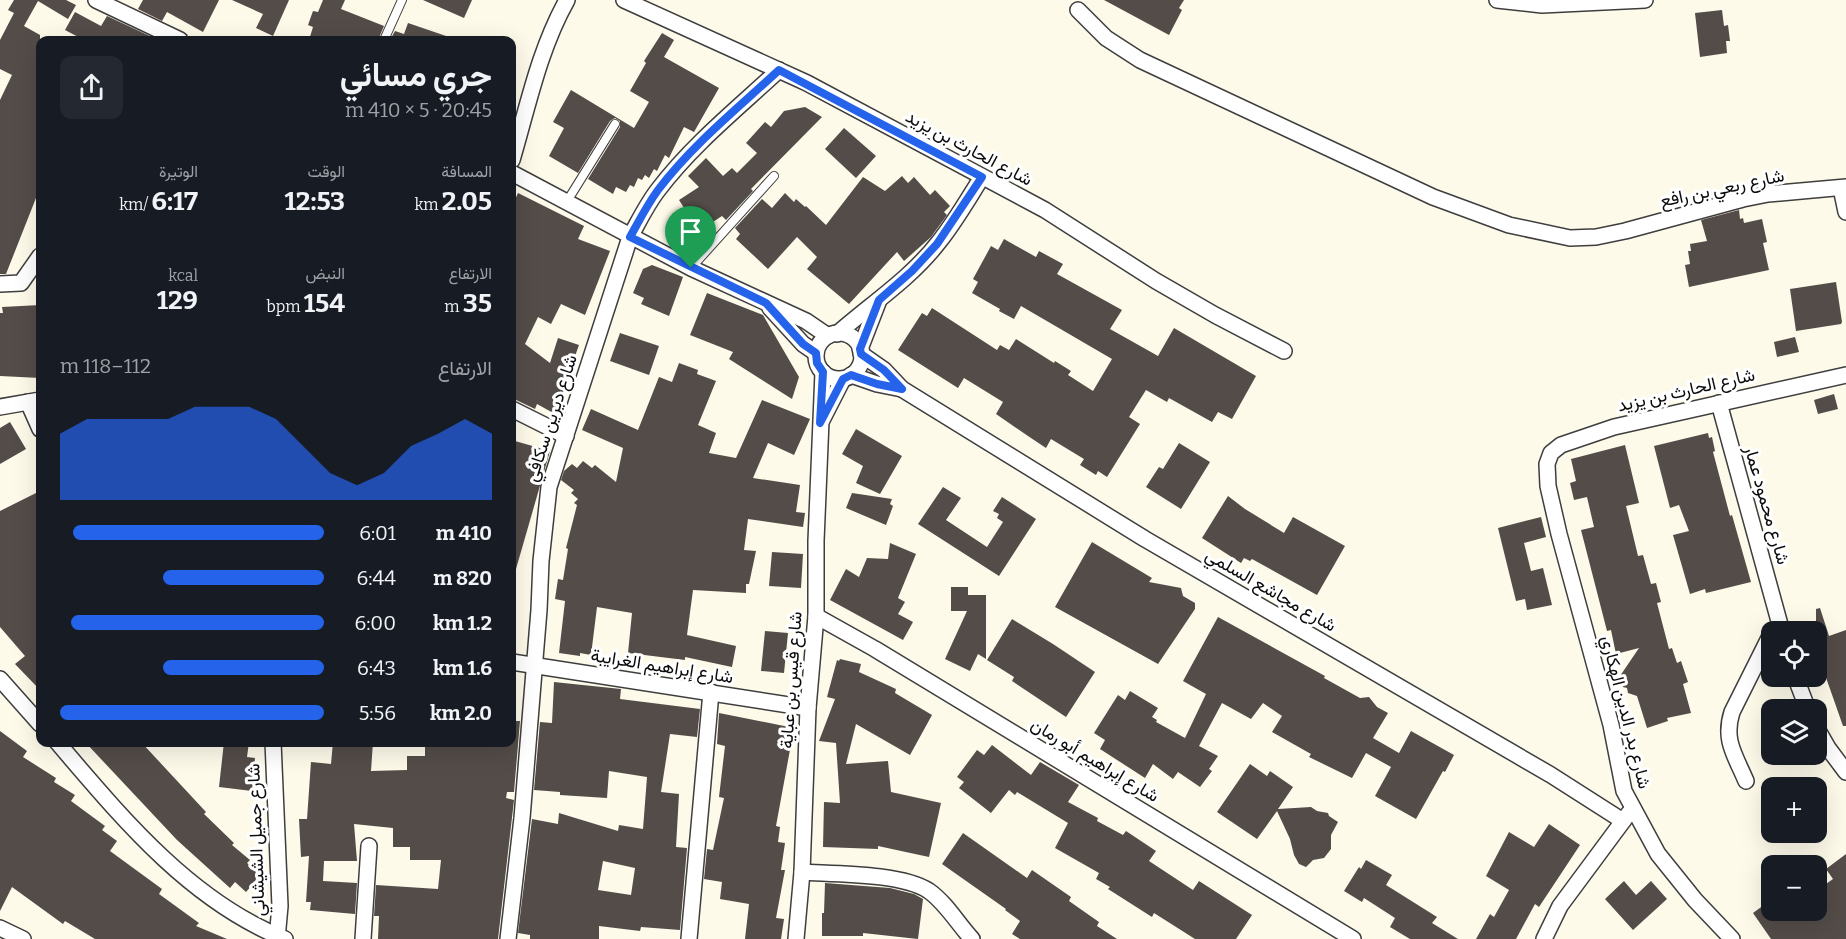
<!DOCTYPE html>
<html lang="ar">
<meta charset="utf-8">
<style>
:root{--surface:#171b24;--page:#242831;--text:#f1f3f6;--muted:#9ea1a6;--accent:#2563eb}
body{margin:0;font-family:Bitter,Vazirmatn,serif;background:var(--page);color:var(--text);direction:rtl;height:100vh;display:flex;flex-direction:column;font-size:22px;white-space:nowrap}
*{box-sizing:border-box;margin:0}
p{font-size:20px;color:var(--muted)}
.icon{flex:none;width:33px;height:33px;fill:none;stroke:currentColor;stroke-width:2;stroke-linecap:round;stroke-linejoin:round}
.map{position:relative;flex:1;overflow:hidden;direction:ltr}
.panel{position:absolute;left:36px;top:36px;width:480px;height:711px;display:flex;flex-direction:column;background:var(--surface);border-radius:12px;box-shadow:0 6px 24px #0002;direction:rtl}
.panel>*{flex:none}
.tools{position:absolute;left:1761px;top:621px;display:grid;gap:12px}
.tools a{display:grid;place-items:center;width:66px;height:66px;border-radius:12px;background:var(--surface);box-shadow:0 6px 24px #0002;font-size:30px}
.pin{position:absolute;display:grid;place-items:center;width:51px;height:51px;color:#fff;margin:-62px -26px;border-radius:50% 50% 50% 0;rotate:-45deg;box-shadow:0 0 6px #0007}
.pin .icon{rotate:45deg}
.round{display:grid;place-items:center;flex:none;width:63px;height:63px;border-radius:12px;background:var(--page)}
.headline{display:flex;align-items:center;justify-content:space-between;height:102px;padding:0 24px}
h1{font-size:33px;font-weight:700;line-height:45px}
.metrics{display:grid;grid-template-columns:repeat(3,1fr);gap:9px;height:102px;padding:6px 24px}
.metrics div{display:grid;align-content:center}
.metrics b{font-size:26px;font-weight:700}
.metrics small{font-size:16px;font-weight:400}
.metrics p{font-size:16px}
.chart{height:168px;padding:12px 24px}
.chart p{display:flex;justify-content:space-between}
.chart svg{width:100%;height:108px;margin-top:6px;fill:var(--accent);opacity:.7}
ul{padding:0 24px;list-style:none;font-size:20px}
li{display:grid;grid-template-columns:96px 72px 1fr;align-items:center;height:45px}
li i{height:15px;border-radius:8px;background:var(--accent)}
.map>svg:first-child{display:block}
.building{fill:#534c48;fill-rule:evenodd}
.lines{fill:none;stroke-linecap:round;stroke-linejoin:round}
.lane-casing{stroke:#3e3e3e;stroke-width:10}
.street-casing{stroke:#3e3e3e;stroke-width:18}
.lane{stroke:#fff;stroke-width:8}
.street{stroke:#fff;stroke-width:15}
.route-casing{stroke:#fff;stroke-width:12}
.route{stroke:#2563eb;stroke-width:8}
.labels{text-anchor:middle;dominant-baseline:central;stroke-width:6;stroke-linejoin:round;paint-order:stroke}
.street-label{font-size:18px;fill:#0b0b0b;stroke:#fff}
</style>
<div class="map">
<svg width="1846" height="939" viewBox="0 0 1846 939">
<rect width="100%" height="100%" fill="#fdfaea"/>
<g class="building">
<polygon points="14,0 66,0 76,5 68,19 38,1 24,26 40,35 40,201 36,198 6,274 0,274 0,100 12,75 0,69 0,40 14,13 8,10"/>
<polygon points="143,0 219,0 203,32 167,12 162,21 138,9"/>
<polygon points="232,0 289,0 273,36 256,28 263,14"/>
<polygon points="323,0 345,0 341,9 384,26 378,40 309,40 313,27 308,25 313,11 318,12"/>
<polygon points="423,0 472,0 464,18"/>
<polygon points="1104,0 1184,0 1179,8 1182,10 1169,35"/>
<polygon points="1722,10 1724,26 1728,25 1730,41 1726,41 1727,53 1700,57 1695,13"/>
<polygon points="75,12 101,26 107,16 154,38 153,40 84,40 65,30"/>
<polygon points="408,23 452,38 451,40 390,40 395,31 404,34"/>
<polygon points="662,33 674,40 664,57 719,88 694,132 684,127 669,158 665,155 657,171 654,169 649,178 645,175 642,180 638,178 634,187 630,185 626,192 616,187 613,194 588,179 620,127 620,121 615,118 610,121 578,173 549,156 564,128 553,122 571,90 634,128 649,102 630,91 646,63 644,61"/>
<polygon points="805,107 822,117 751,189 753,191 726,220 722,216 699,231 679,200 699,187 688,176 706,158 723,176 732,168 737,173 757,153 746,143 765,122 771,127 784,111"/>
<polygon points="844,128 876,156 856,178 825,149"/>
<polygon points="902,176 908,183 914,177 930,195 935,190 950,206 944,212 947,215 931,237 904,261 897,252 849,304 807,269 817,257 797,237 768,269 736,239 740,234 735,228 762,199 772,208 785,193 794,202 796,199 805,207 806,206 826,225 863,177 885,191"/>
<polygon points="518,193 584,226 578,239 610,251 585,315 561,304 551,324 538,317 525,344 550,363 558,338 579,345 569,373 571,374 562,395 564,397 555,414 537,404 535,409 512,398 512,206"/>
<polygon points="1739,210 1740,219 1743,218 1744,223 1762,219 1767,242 1763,243 1769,270 1689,287 1685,265 1690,264 1688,251 1691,251 1690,244 1707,241 1701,220"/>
<polygon points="1004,239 1036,257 1039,251 1063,264 1057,274 1122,310 1110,329 1158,356 1174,328 1256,376 1232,419 1218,412 1212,422 1169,398 1167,402 1146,390 1129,417 1140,424 1107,477 1098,471 1096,475 1080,465 1084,459 1051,439 1046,448 1028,436 996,414 1003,402 964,378 958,388 898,350 922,313 927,316 932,308 997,350 1000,345 1009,350 1016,339 1054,363 1055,361 1071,371 1068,375 1093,391 1112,359 1021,306 1014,319 999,311 1000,309 972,293 978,282 973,279 991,246 998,250"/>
<polygon points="652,265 683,277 669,316 641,304 644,298 633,293 643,269"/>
<polygon points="1836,282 1842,322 1841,324 1796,331 1790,289"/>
<polygon points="707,293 763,315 799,377 792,399 729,359 733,352 690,335"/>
<polygon points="40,305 40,378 0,376 0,313 3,313 2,307"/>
<polygon points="620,333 659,346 649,375 610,361"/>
<polygon points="1795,337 1799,352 1777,357 1774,342"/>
<polygon points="679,363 698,370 697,374 716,381 698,425 716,433 709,453 736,458 762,400 810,419 794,455 768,443 753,478 800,485 796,512 805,513 803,527 748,519 744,550 756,551 749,584 746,584 746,593 693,590 687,635 736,646 732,667 685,657 685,660 628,653 632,613 597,607 591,655 580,653 580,656 559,653 565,601 555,599 558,579 563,580 568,549 566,548 577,505 574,503 578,499 571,493 574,490 561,480 564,471 572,464 577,468 583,461 592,468 595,465 616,482 623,448 582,430 591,409 638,430 659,377 672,382"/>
<polygon points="1834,394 1838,409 1818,414 1814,400"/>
<polygon points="10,422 26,449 0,464 0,428"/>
<polygon points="856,429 902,456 880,494 856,483 863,466 842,454"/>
<polygon points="1708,433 1709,438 1712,437 1715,451 1713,452 1730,516 1732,515 1751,582 1706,593 1705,589 1690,594 1673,535 1689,531 1679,505 1670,508 1654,446"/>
<polygon points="515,441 550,451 516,569 512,568 512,454"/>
<polygon points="1179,443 1210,462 1181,509 1146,487 1159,467 1163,469"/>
<polygon points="1625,445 1639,503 1626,506 1638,556 1643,555 1651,584 1656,583 1661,602 1657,603 1669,649 1672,648 1677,663 1681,661 1688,682 1683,684 1691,713 1667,718 1668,721 1647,728 1637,696 1628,693 1627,688 1623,687 1620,676 1639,648 1616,654 1611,630 1607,631 1581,530 1594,527 1587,497 1574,500 1570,483 1576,481 1571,459"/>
<polygon points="943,487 961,498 946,520 987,547 1003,522 997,518 999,514 993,511 1002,497 1036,519 999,576 918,524"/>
<polygon points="40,491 40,690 15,664 25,656 0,627 0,511"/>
<polygon points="852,493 892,499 890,504 893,506 886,525 846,508"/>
<polygon points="1228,496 1245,509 1284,533 1293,517 1345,546 1317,595 1252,559 1250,561 1244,558 1241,563 1202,538"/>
<polygon points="1541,517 1546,537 1524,543 1531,571 1543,568 1552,605 1527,610 1525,599 1516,601 1498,528"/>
<polygon points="1092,542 1152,578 1149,582 1181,588 1183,596 1195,603 1195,609 1158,664 1055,607"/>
<polygon points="890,543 916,554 898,598 905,602 898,614 913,622 903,640 830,600 846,569 859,577 867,558 888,559"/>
<polygon points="772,552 803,554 801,588 769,586"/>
<polygon points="951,587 968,587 968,595 986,595 986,659 978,654 970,671 945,659 967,611 951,611"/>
<polygon points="1820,608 1829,636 1846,630 1846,726 1843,726 1816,649 1816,609"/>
<polygon points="1218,617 1325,676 1324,678 1360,698 1369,697 1377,707 1388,713 1373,738 1399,753 1411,731 1454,755 1445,772 1443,771 1416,819 1375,796 1391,767 1366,753 1352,778 1309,757 1311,754 1272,732 1282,716 1263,703 1251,719 1222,703 1199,746 1218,756 1209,769 1212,771 1200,787 1178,772 1173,779 1153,764 1145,778 1100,749 1105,740 1094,733 1118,695 1125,700 1130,691 1158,708 1152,717 1157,720 1156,722 1185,738 1206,694 1183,681"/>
<polygon points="1012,619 1053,644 1095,672 1066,717 1012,681 1014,677 987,660"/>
<polygon points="765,631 788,633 784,673 761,671"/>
<polygon points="840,659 861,664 859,672 896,689 895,693 932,715 910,755 856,724 846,764 888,761 891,792 941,803 929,857 878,846 878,849 823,847 824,802 840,803 836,743 819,741 835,699 827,697 837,660 839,661"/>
<path d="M554,682L621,689L620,699L700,709L697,737L670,734L661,792L679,794L676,847L687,848L680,930L641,927L640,931L599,926V939H530V935L518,933L532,819L558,824L559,813L618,831L619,825L643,829L647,777L609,771L607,798L560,795V792L534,790L540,722L552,723ZM603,861L635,868L631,895L598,890Z"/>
<polygon points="719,713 794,728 776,826 780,827 778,842 785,843 781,870 785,870 776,918 784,919 781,939 745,939 749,904 720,899 722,882 704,879 707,849 713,850 724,798 719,797 725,746 717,744"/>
<polygon points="512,721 520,721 514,792 507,792 506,798 514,800 498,939 378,939 379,916 374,916 376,885 438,889 441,860 410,860 410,847 393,847 393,828 354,824 357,861 324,861 323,881 357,883 355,914 310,910 311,902 306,902 309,856 301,857 299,819 307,819 311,762 331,764 333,742 373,742 371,771 407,770 407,756 425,756 425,742 512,742"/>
<polygon points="0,731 27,751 23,757 56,778 54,782 75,795 71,801 105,826 102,830 117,841 110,851 162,889 159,894 199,923 196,926 227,939 95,939 65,921 63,924 12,887 0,911"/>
<polygon points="85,742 141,742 206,812 204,814 234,843 232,845 250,860 247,863 261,875 246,892 235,882 230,888 177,840"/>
<polygon points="224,742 249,742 247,757 255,758 252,791 219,787"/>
<polygon points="992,745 1031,775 1040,762 1079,785 1068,802 1098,818 1097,821 1123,835 1126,831 1156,851 1149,861 1193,890 1199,881 1252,915 1236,939 1195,939 1154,913 1152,917 1108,889 1110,887 1096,879 1099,873 1055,848 1068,823 1017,792 1015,795 1009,790 991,813 959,788 964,782 957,777 977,750 984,755"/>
<polygon points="1250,764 1267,776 1270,771 1293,787 1278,809 1311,807 1317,811 1328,813 1329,816 1338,822 1331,835 1331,849 1324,858 1313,860 1306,867 1299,864 1294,855 1290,839 1277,811 1257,839 1217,812"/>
<polygon points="1549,824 1580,845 1539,907 1535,904 1516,939 1476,939 1490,914 1494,917 1509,890 1486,876 1509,832 1534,847"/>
<polygon points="963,833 1027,878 1032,870 1071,897 1069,901 1099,922 1097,926 1117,939 1020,939 1012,934 1020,921 1005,910 1006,909 942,864"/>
<polygon points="1846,854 1846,939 1771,939 1753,913 1772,899 1772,910 1816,910 1816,891 1833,879 1826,869"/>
<polygon points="1366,860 1392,875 1386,885 1437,917 1432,923 1458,939 1410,939 1390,927 1395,918 1364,898 1362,902 1344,891 1359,867 1361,869"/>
<polygon points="1624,881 1636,895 1651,881 1667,899 1633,930 1605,899"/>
<polygon points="825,883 890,888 914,894 923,899 918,939 863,933 863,936 822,936 822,913 824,913"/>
</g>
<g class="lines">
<defs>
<g id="lane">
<polyline points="384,40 402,0"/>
<polyline points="566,203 615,124"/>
<polyline points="691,268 774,176"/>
</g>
<g id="street">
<polyline points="96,0 180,40"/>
<polyline points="624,0 807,83 1045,210 1156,281 1215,315 1284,351"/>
<polyline points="1497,0 1542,5 1645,0"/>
<polyline points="1078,10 1106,38 1140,60 1433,197 1509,225 1570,238 1596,237 1625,231 1743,199 1768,194 1846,187"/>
<path d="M512,160C528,106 539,50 567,0"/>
<polyline points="512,173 691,268 806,321 828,336"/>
<polyline points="1841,188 1846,212"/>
<polyline points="0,284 21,283 40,256"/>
<polyline points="770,308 803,344 816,353"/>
<circle cx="839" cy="356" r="23"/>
<path d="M837,334C871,304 910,279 938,243C955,222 968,199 982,177"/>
<polyline points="860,349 879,300"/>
<polyline points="861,354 884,370 902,389 1145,539 1551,775 1623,821"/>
<polyline points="851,375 877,384 902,389"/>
<polyline points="28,402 40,429"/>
<polyline points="1719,403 1782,632"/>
<polyline points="0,407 40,400"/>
<polyline points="512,409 566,436"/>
<polyline points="822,420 843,379"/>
<polyline points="816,616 875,649 1353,939"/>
<polyline points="512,662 808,708"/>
<polyline points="1795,676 1808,710"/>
<polyline points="0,679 40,724"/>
<polyline points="1816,727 1828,748 1846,772"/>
<path d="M57,742C122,818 190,901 285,939"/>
<polyline points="273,742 280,906 277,939"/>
<path d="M1746,781C1735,755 1723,740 1732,712L1772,632"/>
<path d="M802,872C834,874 902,873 929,891C946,903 958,924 972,939"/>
<polyline points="0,928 23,939"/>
<polyline points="363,939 369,846"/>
<path d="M508,939L522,818L539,610L541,561L549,487L630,237C639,221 647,204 658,190C692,145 738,108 779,70"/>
<polyline points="689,939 711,692"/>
<polyline points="796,939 802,872 808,708 816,616 816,541 823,372"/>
<polyline points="1544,939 1560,906 1629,813"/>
<polyline points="1732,939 1695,900 1658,854 1624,791 1611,725 1559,534 1548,486 1547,464 1551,453 1561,445 1614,427 1846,375"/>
</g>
</defs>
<use href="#lane" class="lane-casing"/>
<use href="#street" class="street-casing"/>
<use href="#lane" class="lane"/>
<use href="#street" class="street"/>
</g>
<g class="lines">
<defs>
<path id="route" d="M779,70L982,177L937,244L912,271L879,300L860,349L861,354L884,370L902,389L877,384L851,375L843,379L820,423L823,372L817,363L816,353L803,344L766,303L630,237C639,221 647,205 658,190C692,145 738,108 779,70Z"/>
</defs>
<use href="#route" class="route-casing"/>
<use href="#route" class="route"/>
</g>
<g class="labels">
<g class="street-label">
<text transform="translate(969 148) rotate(28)">شارع الحارث بن يزيد</text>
<text transform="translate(1722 188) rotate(-12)">شارع ربعي بن رافع</text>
<text transform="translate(1686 390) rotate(-13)">شارع الحارث بن يزيد</text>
<text transform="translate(551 418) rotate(-72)">شارع ديرين سكافي</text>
<text transform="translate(1767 505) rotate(74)">شارع محمود عمار</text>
<text transform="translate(1271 590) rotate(30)">شارع مجاشع السلمي</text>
<text transform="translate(662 666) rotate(9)">شارع إبراهيم الغرايبة</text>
<text transform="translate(791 680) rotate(-86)">شارع قيس بن عباية</text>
<text transform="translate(1626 712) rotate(76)">شارع بدر الدين الهكاري</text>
<text transform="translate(1095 760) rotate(31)">شارع إبراهيم أبو رمان</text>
<text transform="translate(256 840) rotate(-92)">شارع جميل الشيشاني</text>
</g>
</g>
</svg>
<div class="tools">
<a><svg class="icon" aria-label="locate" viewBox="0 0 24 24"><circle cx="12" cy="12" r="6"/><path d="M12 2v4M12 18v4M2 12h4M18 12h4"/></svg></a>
<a><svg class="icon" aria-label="layers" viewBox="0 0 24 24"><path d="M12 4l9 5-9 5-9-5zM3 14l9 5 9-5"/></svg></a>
<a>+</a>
<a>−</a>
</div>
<div class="pin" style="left:691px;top:268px;background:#1e9e55"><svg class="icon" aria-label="arrive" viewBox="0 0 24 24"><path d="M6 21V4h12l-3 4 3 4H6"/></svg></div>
<section class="panel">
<div class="headline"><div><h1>جري مسائي</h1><p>20:45 · 5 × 410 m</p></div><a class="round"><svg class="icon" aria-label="share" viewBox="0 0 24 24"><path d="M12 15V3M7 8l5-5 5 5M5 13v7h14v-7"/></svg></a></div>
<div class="metrics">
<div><p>المسافة</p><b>2.05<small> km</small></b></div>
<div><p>الوقت</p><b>12:53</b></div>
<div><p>الوتيرة</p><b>6:17<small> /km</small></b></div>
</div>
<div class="metrics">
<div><p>الارتفاع</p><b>35<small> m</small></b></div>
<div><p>النبض</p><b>154<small> bpm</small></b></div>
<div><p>kcal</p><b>129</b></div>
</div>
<div class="chart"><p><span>الارتفاع</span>112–118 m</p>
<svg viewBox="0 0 160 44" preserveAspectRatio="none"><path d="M0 44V17L10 11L20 11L30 11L40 11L50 6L60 6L70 6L80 11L90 22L100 33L110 38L120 33L130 22L140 17L150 11L160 17V44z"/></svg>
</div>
<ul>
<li><b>410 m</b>6:01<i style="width:95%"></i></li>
<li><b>820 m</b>6:44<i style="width:61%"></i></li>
<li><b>1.2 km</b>6:00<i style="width:96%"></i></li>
<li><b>1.6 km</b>6:43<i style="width:61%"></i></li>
<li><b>2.0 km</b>5:56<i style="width:100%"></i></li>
</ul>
</section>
</div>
